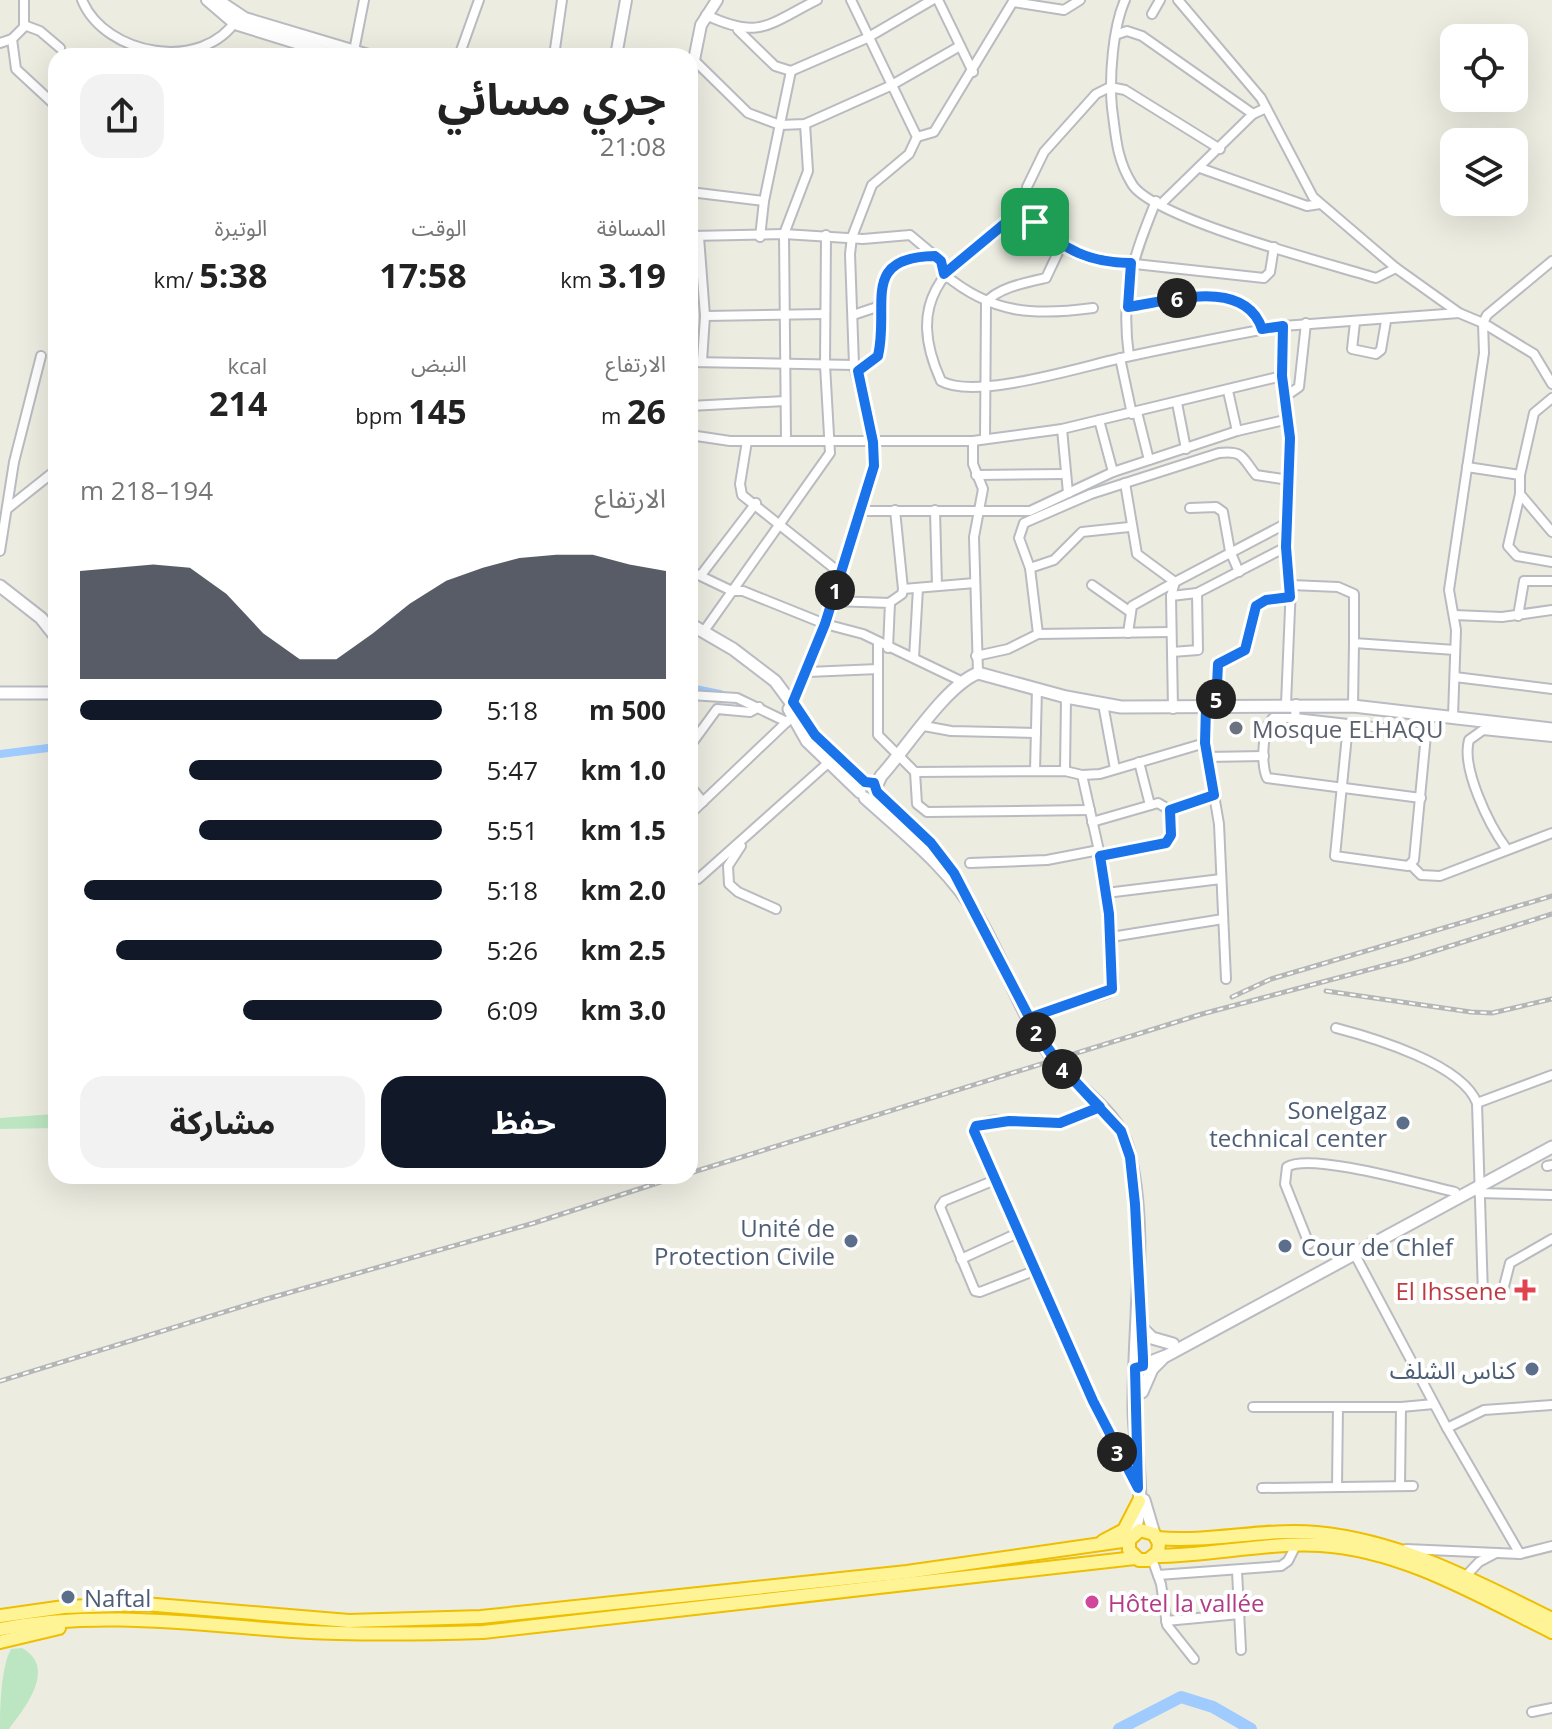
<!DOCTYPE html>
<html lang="ar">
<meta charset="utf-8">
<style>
:root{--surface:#fff;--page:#f2f2f2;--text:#222;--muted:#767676;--accent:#111827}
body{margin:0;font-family:"Open Sans","Noto Sans Arabic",sans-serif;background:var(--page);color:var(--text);direction:rtl;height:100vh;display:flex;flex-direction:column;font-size:30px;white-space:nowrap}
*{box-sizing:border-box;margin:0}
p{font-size:26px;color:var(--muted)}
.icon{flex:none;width:44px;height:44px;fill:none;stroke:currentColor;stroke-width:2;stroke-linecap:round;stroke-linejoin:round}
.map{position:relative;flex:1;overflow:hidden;direction:ltr}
.side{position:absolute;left:48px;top:48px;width:650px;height:1136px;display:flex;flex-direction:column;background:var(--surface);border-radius:24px;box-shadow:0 8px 32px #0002;direction:rtl}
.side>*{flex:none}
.controls{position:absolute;left:1440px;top:24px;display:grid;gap:16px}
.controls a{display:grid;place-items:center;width:88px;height:88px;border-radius:16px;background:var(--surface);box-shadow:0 8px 32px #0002;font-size:40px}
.pin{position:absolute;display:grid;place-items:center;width:68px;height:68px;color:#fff;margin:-34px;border-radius:16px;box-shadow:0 4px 12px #0006}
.km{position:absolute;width:40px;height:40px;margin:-20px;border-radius:50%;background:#222;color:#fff;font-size:22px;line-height:40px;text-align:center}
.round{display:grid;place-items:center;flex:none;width:84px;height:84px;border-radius:24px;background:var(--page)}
.headline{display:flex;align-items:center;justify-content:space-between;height:136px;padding:0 32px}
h1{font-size:44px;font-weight:700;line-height:60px}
.figures{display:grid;grid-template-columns:repeat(3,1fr);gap:12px;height:136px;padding:8px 32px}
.figures div{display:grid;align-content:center}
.figures b{font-size:34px;font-weight:700}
.figures small{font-size:22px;font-weight:400}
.figures p{font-size:22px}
.chart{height:224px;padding:16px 32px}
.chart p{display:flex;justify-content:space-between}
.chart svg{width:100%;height:144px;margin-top:8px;fill:var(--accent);opacity:.7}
.button{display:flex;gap:16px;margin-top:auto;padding:16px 32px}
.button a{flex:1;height:92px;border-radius:24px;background:var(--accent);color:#fff;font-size:32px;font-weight:700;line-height:92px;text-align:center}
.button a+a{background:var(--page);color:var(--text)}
ul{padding:0 32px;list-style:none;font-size:26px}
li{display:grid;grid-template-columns:128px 96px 1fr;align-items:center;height:60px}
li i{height:20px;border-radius:10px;background:var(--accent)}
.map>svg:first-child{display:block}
.green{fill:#bce6c1}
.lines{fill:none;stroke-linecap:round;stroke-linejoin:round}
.canal{stroke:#9fcbff;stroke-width:8}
.river{stroke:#9fcbff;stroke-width:12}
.minor-casing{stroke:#b9bbc0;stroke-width:12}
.tertiary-casing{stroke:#b9bbc0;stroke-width:14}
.secondary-casing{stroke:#babcc3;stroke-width:15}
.trunk-casing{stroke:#eebe00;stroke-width:16}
.minor{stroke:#fff;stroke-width:8}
.tertiary{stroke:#fff;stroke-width:10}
.secondary{stroke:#fff;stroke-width:11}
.trunk{stroke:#fff495;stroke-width:12}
.rail-casing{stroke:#b5b6b6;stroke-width:5}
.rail{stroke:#fff;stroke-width:2;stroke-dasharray:6;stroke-linecap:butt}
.route-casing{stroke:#fff;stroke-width:16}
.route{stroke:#1a73e8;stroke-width:10}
.worship-dot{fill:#6b7280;stroke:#fff;stroke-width:3}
.service-dot{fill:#5c6f8a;stroke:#fff;stroke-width:3}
.health-dot{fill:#e0444e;stroke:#fff;stroke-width:3}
.hotel-dot{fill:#d1479c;stroke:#fff;stroke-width:3}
.labels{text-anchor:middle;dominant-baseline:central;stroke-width:8;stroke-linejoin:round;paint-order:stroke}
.worship-label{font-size:24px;fill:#5b616d;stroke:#fff;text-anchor:start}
.service-label{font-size:24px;fill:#4e5e75;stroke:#fff;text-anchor:end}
.health-label{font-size:24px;fill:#be3a42;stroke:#fff;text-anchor:end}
.hotel-label{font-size:24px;fill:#b23c85;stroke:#fff;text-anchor:start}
</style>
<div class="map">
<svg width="1552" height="1729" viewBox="0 0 1552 1729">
<rect width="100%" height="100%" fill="#edece1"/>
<g class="green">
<polygon points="54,1114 56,1128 0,1129 0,1118"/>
<path d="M22,1648C58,1668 24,1709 9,1729H0C0,1708 1,1667 11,1649Z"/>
</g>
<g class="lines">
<g class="canal">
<polyline points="690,688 720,694"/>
<polyline points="0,754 56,747"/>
</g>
<polyline class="river" points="1119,1729 1181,1697 1213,1707 1251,1729"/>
<defs>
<g id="minor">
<path d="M82,0C105,56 203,73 237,19"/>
<polyline points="938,0 973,72"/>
<path d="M1125,0C1113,27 1109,77 1112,108C1116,136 1116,158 1132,184C1153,219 1331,264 1376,278L1396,268"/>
<polyline points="1178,0 1261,98 1313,197 1396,268 1459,313 1483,323 1534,354 1552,384"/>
<polyline points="1013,2 1064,10 1080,0"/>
<polyline points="1152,14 1160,0"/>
<path d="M706,15C760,40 767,25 817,0"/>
<polyline points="24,25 40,31 60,48"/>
<polyline points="738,30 775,66 791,71 867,38 932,0"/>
<polyline points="1118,34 1127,31 1142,36 1253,114"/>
<polyline points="12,39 16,69 56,106"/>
<polyline points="0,43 12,39 24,27 24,0"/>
<polyline points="353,56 364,0"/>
<polyline points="459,56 479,0"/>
<polyline points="554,56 562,0"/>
<polyline points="693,59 748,113 780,125 805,124 890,86 960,46"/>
<polyline points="917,137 934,132 1014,0"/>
<polyline points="1220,149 1125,90 1110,87 1096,94 1044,152 1027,187 1027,205 1035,222 1073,253 1089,259 1264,278 1270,272 1274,247"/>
<polyline points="1200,168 1307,206 1320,204"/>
<polyline points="690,192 764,201"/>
<polyline points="1161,204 1253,114 1266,108"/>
<path d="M1027,205C962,259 898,286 941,381C976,401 1086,365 1126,357C1178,346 1231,335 1283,326"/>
<path d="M690,236L784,234L863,239L910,235L941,261L944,274C992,314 1033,316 1093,308"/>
<polyline points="699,237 705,316 702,361"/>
<polyline points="760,237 764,201 791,71"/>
<path d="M1128,307C1166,302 1245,276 1262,329"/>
<path d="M853,315L877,307C882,299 882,291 884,282C889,256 913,256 935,256"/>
<polyline points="705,316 825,314"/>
<polyline points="1355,322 1352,349 1376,354 1381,350 1386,321"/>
<path d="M1129,356C1120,293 1133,258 1156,201"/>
<polyline points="1120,358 1132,414"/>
<polyline points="690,362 854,365"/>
<polyline points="858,371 878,356 881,302"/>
<polyline points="1228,391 1237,431"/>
<polyline points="1286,396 1299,387 1306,323"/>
<polyline points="1552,398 1534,413 1520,475 1520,494 1552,532"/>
<polyline points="1177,403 1186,449"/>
<polyline points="690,406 785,401"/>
<polyline points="1137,412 1149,460"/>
<polyline points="1099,420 1113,472"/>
<polyline points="1062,429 1068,493"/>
<polyline points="690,435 730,441 973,441 1062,429 1282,376"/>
<path d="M985,439L986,303C996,288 1028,282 1046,278L1062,244"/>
<polyline points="786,440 784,234 808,171 805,124"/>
<polyline points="747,441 740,484 742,495 840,573"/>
<polyline points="973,441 973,464 983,489 974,537 978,673"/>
<polyline points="1467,467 1520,475"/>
<polyline points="976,475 1065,474"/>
<polyline points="1125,483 1137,554 1175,582"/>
<polyline points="1520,494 1508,546 1517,556 1552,562"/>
<polyline points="1190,508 1216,507 1223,512 1230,551 1239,572"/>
<polyline points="7,509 56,470"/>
<polyline points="935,510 937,586"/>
<polyline points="861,511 1030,511 1113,472 1237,431 1289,419"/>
<polyline points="0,551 14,462 41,356"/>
<polyline points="1030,568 1054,560 1082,532 1129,527"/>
<polyline points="690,571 732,591 743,591 825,624 863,634 963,682"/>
<polyline points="701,575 756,503"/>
<polyline points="1092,585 1129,611"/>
<polyline points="1291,585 1338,587 1354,594 1354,643 1455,650"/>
<polyline points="903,589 975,583"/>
<polyline points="1171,596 1197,593 1286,547"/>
<polyline points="832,601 890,603 888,648"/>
<polyline points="889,603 902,594 903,589 895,510"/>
<polyline points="1454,615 1502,617 1552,610"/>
<polyline points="1518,616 1524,581 1552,581"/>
<polyline points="704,631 830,453 825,365 826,235"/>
<path d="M1171,632L1038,634L1030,568L1019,538L1024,523L1091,494L1219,453C1244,450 1242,458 1256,475L1289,480"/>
<polyline points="1128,633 1132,606 1175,582"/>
<polyline points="878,644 878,735 915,772 1065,771 1082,775 1104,873 1114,982 1108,993 1029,1018"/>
<polyline points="1172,652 1198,650 1197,593"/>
<polyline points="976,656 1008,649 1038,634"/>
<polyline points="914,658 918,588"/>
<polyline points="808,672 878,669"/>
<polyline points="1455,677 1552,689"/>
<polyline points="690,695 737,698 787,722"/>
<polyline points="793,702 825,624 874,466 873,442 854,365 850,254 852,237 872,185 909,154 917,137 851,0"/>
<polyline points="1103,704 1115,769"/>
<polyline points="1286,704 1291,585 1286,547 1290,438 1282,376 1283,326 1459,313"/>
<polyline points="1296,704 1295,718 1426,733"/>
<polyline points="1353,706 1354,643"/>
<polyline points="1206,707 1205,743 1219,824 1226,979"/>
<path d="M1216,707L1218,664L1245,650C1253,615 1247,599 1290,597"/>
<polyline points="1173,709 1171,596 1175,582 1287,523"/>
<polyline points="1453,716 1456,630 1449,590 1484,353 1483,323 1487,315 1552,261"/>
<path d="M1295,718H1273C1262,729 1261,764 1267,778L1421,798"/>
<polyline points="1348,725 1335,856 1408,866 1414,860 1428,714"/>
<polyline points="924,726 951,731 1036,733"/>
<polyline points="690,746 717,709 750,712 759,707"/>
<polyline points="1207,757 1264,756"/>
<polyline points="1139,762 1150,805"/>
<polyline points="1035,771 1037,688"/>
<polyline points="1065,771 1066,697"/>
<polyline points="915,772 917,804 927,812 1090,810"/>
<polyline points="1082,775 1100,774 1205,743"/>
<polyline points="690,786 703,802"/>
<polyline points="1170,810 1214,795"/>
<polyline points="690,814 794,715"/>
<polyline points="1092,822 1158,803 1170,810 1171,835 1166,843 1100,856"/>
<polyline points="741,846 728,866 729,884 738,892 776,909"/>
<path d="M1506,848C1489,825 1461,768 1469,740L1483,730L1552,737"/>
<polyline points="970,863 1047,860 1099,850"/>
<polyline points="1411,865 1421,875 1440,876 1552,833"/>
<polyline points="690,876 698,879 828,763"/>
<polyline points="1106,893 1221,879"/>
<polyline points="1111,937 1223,919"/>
<path d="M1336,1028C1374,1038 1462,1064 1477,1103L1483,1295L1502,1294L1510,1263L1552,1239"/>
<polyline points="1477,1103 1552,1075"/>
<path d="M1100,1107C1087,1112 1073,1122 1059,1123C1038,1126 986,1110 974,1131L1093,1401L1138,1488"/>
<polyline points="1547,1166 1552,1165"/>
<polyline points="995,1180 944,1201 940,1207 975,1291 980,1292 1034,1271"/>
<polyline points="1479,1193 1552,1195"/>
<path d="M1309,1244L1285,1184L1287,1167C1310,1152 1424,1185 1455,1192"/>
<polyline points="1354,1253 1447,1428 1520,1554"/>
<polyline points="961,1259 1018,1233"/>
<polyline points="1253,1407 1401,1407 1434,1404"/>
<polyline points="1447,1428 1484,1410 1552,1405"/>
<polyline points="1400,1486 1401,1407"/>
<polyline points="1337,1487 1338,1407"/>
<polyline points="1262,1488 1413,1486"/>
<polyline points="1406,1549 1520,1554 1552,1546"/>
<polyline points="1152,1559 1161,1584 1167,1625 1194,1659"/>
<polyline points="1237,1571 1241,1650"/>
<polyline points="1158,1575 1281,1566 1288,1561 1296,1545"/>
<polyline points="1463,1579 1479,1562 1496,1553"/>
<polyline points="1166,1621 1240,1614"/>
<polyline points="1532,1712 1552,1708"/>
</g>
<g id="tertiary">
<polyline points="207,0 235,24 338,56"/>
<polyline points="218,0 245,18 372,56"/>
<polyline points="616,56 626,0"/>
<polyline points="690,80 701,25 717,0"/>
</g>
<g id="secondary">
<polyline points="0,586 41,618 56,637"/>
<polyline points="690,624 733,649 775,681 815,735 865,782"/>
<polyline points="0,693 56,693"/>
<polyline points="789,709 807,741 860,792"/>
<path d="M876,787L881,776C906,749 945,686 978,673L1066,697L1121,707L1353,706L1552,729"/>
<polyline points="877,792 931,843 956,878"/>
<path d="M865,798C906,835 950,869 978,917C1006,963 1021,1019 1055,1061C1078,1089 1119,1112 1128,1149C1149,1229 1133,1327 1134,1410C1134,1442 1148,1508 1132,1536"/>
<polyline points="1142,1328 1152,1338 1173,1344"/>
<polyline points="1135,1368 1166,1356 1552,1147"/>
<polyline points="1142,1392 1152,1369 1162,1359"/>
<polyline points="1144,1500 1154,1534"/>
</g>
<g id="trunk">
<path d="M1157,1538C1211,1543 1263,1528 1317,1533C1402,1541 1477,1582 1552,1619"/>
<polyline points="1103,1541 1124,1530 1139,1501"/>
<path d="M1155,1556C1210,1556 1265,1542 1320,1545C1403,1550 1479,1596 1552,1632"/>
<polyline points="0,1616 64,1607 144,1604 349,1621 481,1617 907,1572 1129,1540 1140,1530 1154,1534 1159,1543 1158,1552 1148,1560 1139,1560 1129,1550 1129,1540"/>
<path d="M0,1629C98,1610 194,1624 293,1631C356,1635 419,1634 483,1632L1135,1558"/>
<polyline points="0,1642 59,1628"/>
</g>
</defs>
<use href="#minor" class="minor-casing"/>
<use href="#tertiary" class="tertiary-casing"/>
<use href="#secondary" class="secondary-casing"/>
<use href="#trunk" class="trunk-casing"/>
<use href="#minor" class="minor"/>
<use href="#tertiary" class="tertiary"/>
<use href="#secondary" class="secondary"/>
<use href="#trunk" class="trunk"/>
<defs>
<g id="rail">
<polyline points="1326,991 1471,1012 1492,1013 1552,999"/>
<polyline points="1232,997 1271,979 1552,896"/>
<polyline points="690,1173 1202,1014 1409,959 1552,914"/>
<polyline points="0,1381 263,1300 534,1223 679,1176"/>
</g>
</defs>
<use href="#rail" class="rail-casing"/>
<use href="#rail" class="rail"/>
</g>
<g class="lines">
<defs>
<path id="route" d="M1035,222L1027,205L944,274L941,261L935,256C859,257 890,305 878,356L858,371L873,442L874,466L825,624L793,702L815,735L865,782L874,783L877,792L931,843L954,873L1040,1038L1055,1060L1121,1131L1130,1157L1135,1204L1143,1358V1366L1135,1368L1138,1488L1093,1401L974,1131L976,1126L1009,1121L1060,1123L1100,1107C1072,1079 1048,1053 1029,1018L1112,989L1109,914L1100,856L1166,843L1171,835L1170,810L1214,795L1205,743L1206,707H1216L1218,664L1245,650L1256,606L1266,600L1290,597L1286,547L1290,438L1282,376L1283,326L1262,329C1245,276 1166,302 1128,307L1131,263C1091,263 1063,250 1035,222"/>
</defs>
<use href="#route" class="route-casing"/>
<use href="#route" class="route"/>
</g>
<circle class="worship-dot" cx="1236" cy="728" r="8"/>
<g class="service-dot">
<circle cx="1403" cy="1123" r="8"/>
<circle cx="851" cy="1241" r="8"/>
<circle cx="1285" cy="1246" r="8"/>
<circle cx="1532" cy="1369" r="8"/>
<circle cx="68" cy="1597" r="8"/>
</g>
<path class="health-dot" d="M1521 1278h8v8h8v8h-8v8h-8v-8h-8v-8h8z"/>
<circle class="hotel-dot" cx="1092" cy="1602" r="8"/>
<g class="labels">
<g class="worship-label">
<text x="1252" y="728">Mosque ELHAQU</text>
</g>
<g class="service-label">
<text x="1387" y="1109">Sonelgaz<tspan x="1387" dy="28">technical center</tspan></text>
<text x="835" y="1227">Unité de<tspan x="835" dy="28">Protection Civile</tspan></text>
<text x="1301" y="1246" text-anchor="start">Cour de Chlef</text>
<text x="1516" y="1369">كناس الشلف</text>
<text x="84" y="1597" text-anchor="start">Naftal</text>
</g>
<g class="health-label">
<text x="1507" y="1290">El Ihssene</text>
</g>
<g class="hotel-label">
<text x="1108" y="1602">Hôtel la vallée</text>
</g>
</g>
</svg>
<div class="controls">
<a><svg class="icon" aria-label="locate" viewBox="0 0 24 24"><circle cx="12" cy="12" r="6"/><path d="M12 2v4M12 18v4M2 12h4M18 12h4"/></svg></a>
<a><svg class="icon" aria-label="layers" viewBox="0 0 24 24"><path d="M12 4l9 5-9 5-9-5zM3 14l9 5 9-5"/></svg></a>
</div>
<div class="pin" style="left:1035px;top:222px;background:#1e9e55"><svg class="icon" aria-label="arrive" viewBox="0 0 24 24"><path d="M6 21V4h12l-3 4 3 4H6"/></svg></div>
<b class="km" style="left:835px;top:590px">1</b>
<b class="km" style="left:1036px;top:1032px">2</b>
<b class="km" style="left:1117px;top:1452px">3</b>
<b class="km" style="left:1062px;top:1069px">4</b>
<b class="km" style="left:1216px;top:699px">5</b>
<b class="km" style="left:1177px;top:298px">6</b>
<section class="side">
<div class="headline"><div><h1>جري مسائي</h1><p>21:08</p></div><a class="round"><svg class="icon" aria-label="share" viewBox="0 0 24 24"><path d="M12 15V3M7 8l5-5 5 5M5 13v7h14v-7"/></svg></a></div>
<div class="figures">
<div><p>المسافة</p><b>3.19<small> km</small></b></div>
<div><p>الوقت</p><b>17:58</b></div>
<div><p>الوتيرة</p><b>5:38<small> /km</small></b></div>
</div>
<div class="figures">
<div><p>الارتفاع</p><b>26<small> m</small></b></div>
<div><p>النبض</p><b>145<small> bpm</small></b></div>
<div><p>kcal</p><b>214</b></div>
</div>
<div class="chart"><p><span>الارتفاع</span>194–218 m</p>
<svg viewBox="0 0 160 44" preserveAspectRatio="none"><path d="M0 44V11L10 10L20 9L30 10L40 18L50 30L60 38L70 38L80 30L90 21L100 14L110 10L120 7L130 6L140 6L150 9L160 11V44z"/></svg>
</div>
<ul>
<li><b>500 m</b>5:18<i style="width:100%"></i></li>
<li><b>1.0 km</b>5:47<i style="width:70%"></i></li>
<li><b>1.5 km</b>5:51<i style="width:67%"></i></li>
<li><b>2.0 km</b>5:18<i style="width:99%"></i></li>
<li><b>2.5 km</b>5:26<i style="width:90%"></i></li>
<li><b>3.0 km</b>6:09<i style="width:55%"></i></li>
</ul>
<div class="button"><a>حفظ</a><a>مشاركة</a></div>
</section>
</div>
